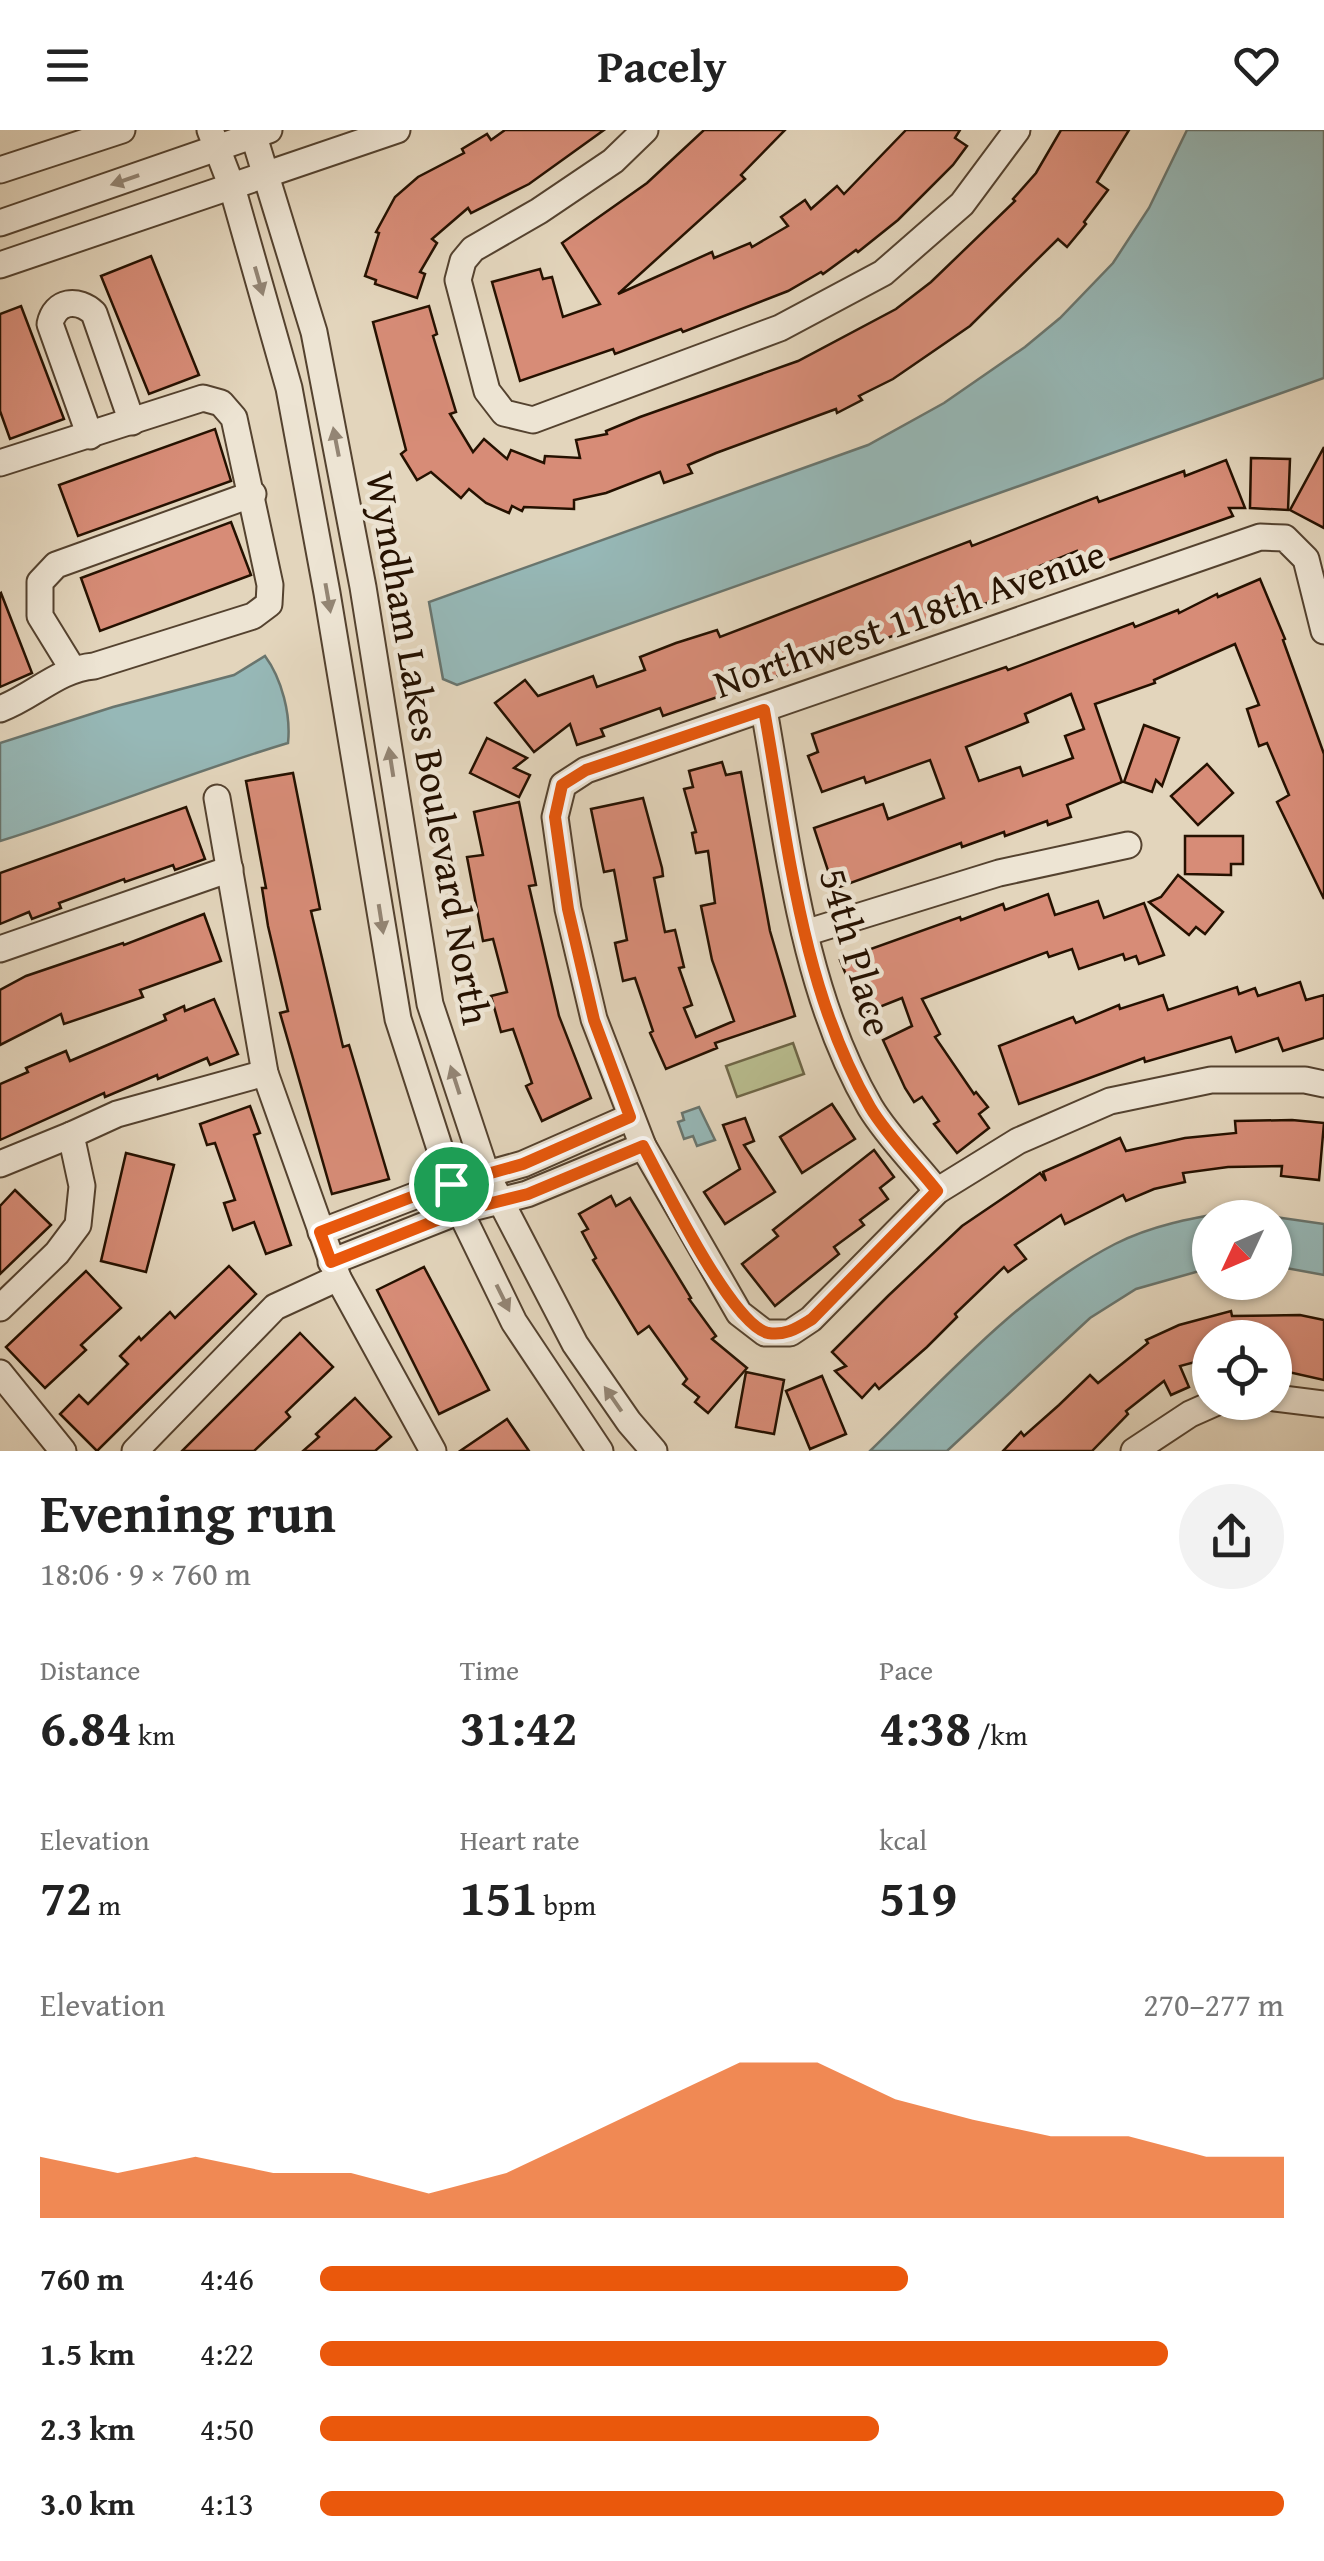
<!DOCTYPE html>
<meta charset="utf-8">
<style>
:root{--surface:#fff;--page:#f2f2f2;--text:#222;--muted:#767676;--accent:#ea580c}
body{margin:0;font-family:"Gentium Book Plus",serif;background:var(--page);color:var(--text);height:100vh;display:flex;flex-direction:column;font-size:38px;white-space:nowrap}
*{box-sizing:border-box;margin:0}
p{font-size:32px;color:var(--muted)}
.icon{flex:none;width:55px;height:55px;fill:none;stroke:currentColor;stroke-width:2;stroke-linecap:round;stroke-linejoin:round}
.map{position:relative;height:1321px;overflow:hidden}
.sheet{display:flex;flex-direction:column;background:var(--surface);flex:1}
.sheet>*{flex:none}
.needle{width:65px;rotate:226deg}
.fabs{position:absolute;left:1192px;top:1070px;display:grid;gap:20px}
.fabs a{display:grid;place-items:center;width:100px;height:100px;border-radius:50%;background:var(--surface);box-shadow:0 2px 8px #0004;font-size:50px}
.pin{position:absolute;display:grid;place-items:center;width:85px;height:85px;color:#fff;margin:-42px;border:5px solid #fff;border-radius:50%;box-shadow:0 2px 10px #0007}
.round{display:grid;place-items:center;flex:none;width:105px;height:105px;border-radius:52px;background:var(--page)}
.overview{display:flex;align-items:center;justify-content:space-between;height:170px;padding:0 40px}
h1{font-size:55px;font-weight:800;line-height:75px}
.stats{display:grid;grid-template-columns:repeat(3,1fr);gap:15px;height:170px;padding:10px 40px}
.stats div{display:grid;align-content:center}
.stats b{font-size:50px;font-weight:800}
.stats small{font-size:28px;font-weight:400}
.stats p{font-size:28px}
.chart{height:280px;padding:20px 40px}
.chart p{display:flex;justify-content:space-between}
.chart svg{width:100%;height:180px;margin-top:10px;fill:var(--accent);opacity:.7}
ul{padding:0 40px;list-style:none;font-size:32px}
li{display:grid;grid-template-columns:160px 120px 1fr;align-items:center;height:75px}
li i{height:25px;border-radius:12px;background:var(--accent)}
header{display:flex;justify-content:space-between;align-items:center;height:130px;padding:0 40px;background:var(--surface);font-size:45px;font-weight:800}
.map>svg:first-child{display:block}
.green{fill:#b8bc8e;stroke:#6e6647;stroke-width:2.5}
.water{fill:#96b8b7;stroke:#69756e;stroke-width:2.5}
.building{fill:#d78c77;stroke:#251100;stroke-width:2.5;fill-rule:evenodd}
.lines{fill:none;stroke-linecap:round;stroke-linejoin:round}
.minor-casing{stroke:#54422f;stroke-width:29}
.minor{stroke:#ede4d3;stroke-width:25}
.oneway{fill:#938574}
.route-casing{stroke:#fff;stroke-width:20}
.route{stroke:#ea580c;stroke-width:12}
.labels{text-anchor:middle;dominant-baseline:central;stroke-width:9;stroke-linejoin:round;paint-order:stroke}
.street-label{font-size:40px;fill:#251100;stroke:#ede4d3}
</style>
<header><svg class="icon" aria-label="menu" viewBox="0 0 24 24"><path d="M4 6h16M4 12h16M4 18h16"/></svg>Pacely<svg class="icon" aria-label="heart" viewBox="0 0 24 24"><path d="M12 20l-8-8c-3-5 5-10 8-4 3-6 11-1 8 4z"/></svg></header>
<div class="map">
<svg width="1324" height="1321" viewBox="0 0 1324 1321">
<rect width="100%" height="100%" fill="#e3d5bc"/>
<filter id="stains"><feTurbulence type="fractalNoise" baseFrequency=".002" numOctaves="4"/><feColorMatrix values="0 0 0 0 .2 0 0 0 0 .09 0 0 0 0 .02 0 0 0 .5 -.17"/></filter>
<radialGradient id="worn" r=".72"><stop offset=".6" stop-color="#630" stop-opacity="0"/><stop offset="1" stop-color="#630" stop-opacity=".3"/></radialGradient>
<polygon class="green" points="793,913 804,944 737,967 726,936"/>
<g class="water">
<polygon points="1187,0 1324,0 1324,248 457,555 443,549 429,472 868,315 944,273 1025,217 1060,188 1113,133 1149,78"/>
<path d="M265,526C282,549 291,585 288,613C191,642 97,681 0,711V613L113,577L234,545Z"/>
<polygon points="699,977 715,1010 697,1016 693,1006 684,1009 678,992 684,990 682,983"/>
<path d="M1233,1081L1324,1094V1145L1275,1136V1088H1210V1138L1136,1159L1090,1188L947,1321H870C946,1247 1020,1163 1115,1114C1152,1095 1193,1088 1233,1081Z"/>
</g>
<g class="building">
<polygon points="505,0 604,0 529,54 471,83 468,78 432,109 437,113 420,142 425,144 417,168 375,154 376,150 365,146 379,103 376,102 395,67 418,47 464,23 462,19 487,4 491,10"/>
<polygon points="704,0 785,0 741,45 745,49 618,164 712,122 714,128 750,113 752,117 788,96 781,87 805,70 811,79 837,56 844,64 906,0 960,0 955,8 967,16 953,35 898,90 858,122 856,120 823,144 821,142 788,161 683,202 681,199 615,224 613,219 520,251 492,152 540,139 543,149 552,147 563,187 600,174 562,113 647,53"/>
<polygon points="1061,0 1129,0 1097,52 1108,60 1084,92 1086,94 1067,117 1058,109 970,196 893,249 859,266 862,270 837,283 836,279 716,323 688,335 692,343 664,353 660,342 606,363 574,370 574,379 524,377 522,381 512,376 509,383 486,373 469,359 461,368 431,342 417,350 401,324 406,320 373,192 429,176 437,204 433,206 456,282 450,284 473,322 484,309 507,329 511,320 544,333 545,326 580,328 576,310 607,304 606,301 640,287 798,231 896,179 931,152 1015,71 1013,69 1036,43"/>
<polygon points="151,126 199,245 149,264 101,146"/>
<polygon points="21,176 64,289 10,309 0,281 0,184"/>
<polygon points="215,299 231,351 78,406 59,355"/>
<polygon points="1324,317 1324,398 1290,380"/>
<polygon points="1251,328 1290,329 1288,380 1250,378"/>
<polygon points="1226,330 1245,378 1229,378 1233,386 1084,439 1077,421 1010,448 1016,462 993,471 663,586 660,578 601,599 604,606 577,615 570,594 534,622 495,573 525,550 538,566 593,546 597,557 645,540 640,527 676,513 717,500 720,507 970,411 972,416 1097,367 1099,372 1184,341 1185,346"/>
<polygon points="231,392 251,445 100,501 81,448"/>
<path d="M1260,449L1285,509L1283,510L1324,624V769L1277,672L1289,665L1267,613L1259,616L1247,579L1259,575L1235,514L1154,550L1155,553L1095,574L1122,652L1067,675L1071,687L1048,695L1047,691L1005,706L1004,702L962,717L961,713L834,759L814,698L883,674L888,689L944,668L930,630L866,653L864,647L822,662L808,626L818,622L812,604L1006,537L1008,540L1133,493L1135,497L1178,480L1179,483L1217,464L1218,467ZM1071,564L1084,599L1065,606L1073,628L1023,646L1020,637L979,651L966,617L1028,592L1025,584Z"/>
<polygon points="1,463 32,543 0,557 0,464"/>
<polygon points="1144,595 1179,608 1162,656 1156,650 1152,662 1124,652"/>
<polygon points="487,608 527,628 514,638 530,645 519,667 470,643"/>
<polygon points="722,632 726,645 741,642 770,801 795,886 715,913 717,918 666,939 650,903 653,901 635,848 623,851 615,813 627,810 614,740 604,742 591,679 643,668 662,738 663,746 654,748 665,802 675,800 684,837 679,838 692,875 684,878 696,907 734,891 712,830 701,776 715,773 708,721 696,723 692,703 696,702 684,659 693,657 689,641"/>
<polygon points="1207,634 1233,663 1198,695 1171,666"/>
<polygon points="293,643 320,779 311,781 343,917 349,915 389,1049 332,1064 280,883 288,881 268,796 262,758 266,758 246,651"/>
<polygon points="519,672 536,755 529,756 559,886 591,968 542,991 526,956 532,953 513,899 501,902 491,866 507,862 493,809 483,811 467,727 483,725 474,682"/>
<polygon points="186,677 205,729 175,740 173,735 125,752 124,749 59,773 61,778 32,789 29,782 0,794 0,743"/>
<polygon points="1185,706 1243,706 1243,734 1231,734 1231,745 1185,744"/>
<polygon points="1178,745 1223,782 1205,804 1196,797 1189,805 1149,772 1161,767"/>
<polygon points="1048,764 1055,785 1098,771 1104,788 1144,773 1164,825 1139,834 1136,826 1125,830 1123,824 1079,839 1072,819 1049,827 1047,822 922,869 940,904 935,907 974,964 976,962 988,977 979,984 989,998 957,1023 934,994 939,991 922,967 914,972 905,958 883,910 912,896 902,868 862,884 840,830 960,787 961,790 1003,774 1005,780"/>
<polygon points="204,784 221,831 140,860 143,867 64,894 61,884 0,915 0,860 26,846 123,813 124,815"/>
<polygon points="1300,852 1306,870 1324,865 1324,908 1283,921 1278,908 1236,922 1231,907 1145,932 1144,928 1019,974 999,916 1073,887 1076,893 1119,875 1120,879 1163,865 1168,880 1237,857 1239,864 1255,858 1258,866"/>
<polygon points="214,869 238,924 210,935 207,928 158,949 157,945 105,967 104,963 0,1010 0,954 28,942 26,938 66,921 70,931 166,890 164,885 184,876 185,881"/>
<polygon points="832,974 855,1009 802,1043 780,1007"/>
<polygon points="250,976 260,1003 254,1005 291,1115 266,1124 254,1092 233,1100 224,1073 235,1070 215,1013 207,1015 200,994"/>
<polygon points="745,988 754,1011 744,1015 775,1062 725,1094 704,1062 740,1039 723,995"/>
<polygon points="1292,990 1324,993 1319,1050 1281,1046 1282,1036 1228,1037 1183,1043 1185,1052 1154,1059 1126,1071 1123,1065 1065,1094 1061,1085 1015,1115 1026,1129 1008,1142 1004,1137 955,1184 957,1187 927,1217 879,1259 875,1254 862,1268 835,1241 846,1236 832,1222 888,1166 962,1096 1040,1043 1046,1051 1043,1042 1120,1008 1126,1021 1185,1008 1236,1003 1235,991"/>
<polygon points="874,1020 894,1047 880,1058 888,1069 860,1090 864,1095 834,1117 839,1124 775,1176 742,1134 778,1106 773,1100"/>
<polygon points="126,1023 174,1035 146,1142 101,1131"/>
<polygon points="15,1060 51,1095 0,1144 0,1076"/>
<polygon points="611,1066 616,1076 630,1068 691,1168 689,1169 716,1206 712,1209 747,1238 708,1283 695,1272 699,1267 683,1254 687,1249 649,1196 638,1204 593,1130 596,1128 582,1102 588,1099 579,1084"/>
<polygon points="229,1136 256,1164 97,1321 60,1284 79,1265 88,1274 128,1234 120,1226 139,1207 141,1210 170,1182 175,1188"/>
<polygon points="424,1137 489,1260 439,1284 377,1160"/>
<polygon points="86,1141 121,1178 81,1215 86,1220 45,1258 6,1217"/>
<polygon points="1231,1181 1232,1186 1300,1185 1324,1190 1324,1250 1275,1239 1275,1208 1210,1208 1210,1228 1180,1236 1189,1257 1171,1265 1164,1251 1126,1281 1128,1284 1092,1321 1003,1321 1021,1302 1024,1306 1059,1275 1090,1245 1098,1253 1148,1213 1146,1210 1179,1195"/>
<polygon points="300,1203 333,1237 286,1282 290,1287 254,1321 182,1321"/>
<polygon points="746,1242 784,1250 774,1304 736,1297"/>
<polygon points="822,1246 846,1304 810,1319 786,1261"/>
<polygon points="355,1268 391,1307 375,1321 303,1321 319,1307 316,1304"/>
<polygon points="507,1289 529,1321 460,1321"/>
</g>
<g class="lines">
<defs>
<g id="minor">
<polyline points="210,0 232,57 289,258 327,463 398,889 460,1081 514,1192 600,1321"/>
<polyline points="252,0 314,202 363,457 430,874 486,1043 575,1214 629,1292 654,1321"/>
<polyline points="645,0 613,31 539,81 473,119 463,131 458,150 487,261 504,283 533,290 780,198 883,143 962,74 1017,0"/>
<polyline points="0,40 122,0"/>
<polyline points="0,93 269,0"/>
<polyline points="0,135 397,0"/>
<path d="M90,306L50,194C55,170 78,168 94,183L132,292"/>
<path d="M0,333L203,268L221,273L234,288L270,455L269,474L253,486L94,536C58,539 33,567 0,579"/>
<polyline points="1324,501 1306,429 1285,408 1260,407 586,640 563,655 555,687 568,779 594,889 643,1016 739,1183 765,1203 790,1203 811,1189 937,1061 1018,1011 1110,971 1211,950 1305,950 1324,954"/>
<polyline points="72,538 40,486 40,452 56,435 253,364"/>
<path d="M764,580C788,712 801,858 870,977C888,1007 916,1034 937,1061"/>
<polyline points="217,668 265,943 338,1148 433,1321"/>
<polyline points="805,803 999,743 1128,715"/>
<polyline points="0,819 230,739"/>
<polyline points="0,1034 71,1005"/>
<polyline points="321,1102 430,1060 523,1034 630,987"/>
<polyline points="331,1132 460,1081 527,1064 643,1016"/>
<polyline points="0,1178 57,1123 78,1095 82,1056 71,1005 117,984 265,943"/>
<polyline points="0,1243 63,1321"/>
<polyline points="1275,1268 1324,1274"/>
<polyline points="135,1321 275,1177 338,1148"/>
<polyline points="1134,1321 1190,1284 1217,1272"/>
</g>
</defs>
<use href="#minor" class="minor-casing"/>
<use href="#minor" class="minor"/>
</g>
<defs><path id="oneway-solid" d="M-6-.8H1V-3.2L6.5 0L1 3.2V.8H-6Z" transform="scale(2.5)"/></defs>
<g class="oneway">
<use href="#oneway-solid" transform="translate(125 50) rotate(161)"/>
<use href="#oneway-solid" transform="translate(259 151) rotate(74)"/>
<use href="#oneway-solid" transform="translate(336 312) rotate(-101)"/>
<use href="#oneway-solid" transform="translate(328 468) rotate(80)"/>
<use href="#oneway-solid" transform="translate(391 632) rotate(-99)"/>
<use href="#oneway-solid" transform="translate(381 789) rotate(81)"/>
<use href="#oneway-solid" transform="translate(455 950) rotate(-108)"/>
<use href="#oneway-solid" transform="translate(503 1168) rotate(64)"/>
<use href="#oneway-solid" transform="translate(613 1269) rotate(-125)"/>
</g>
<g class="lines">
<defs>
<path id="route" d="M764,580C788,712 801,858 870,977C888,1007 916,1034 937,1061L812,1189C797,1198 786,1206 768,1203C731,1194 663,1053 643,1016L528,1064L460,1081L331,1132L320,1102L430,1060L523,1034L630,987L594,890L568,779L555,687L562,655L586,640Z"/>
</defs>
<use href="#route" class="route-casing"/>
<use href="#route" class="route"/>
</g>
<g class="labels">
<g class="street-label">
<text transform="translate(909 488) rotate(-19)">Northwest 118th Avenue</text>
<text transform="translate(429 618) rotate(80)">Wyndham Lakes Boulevard North</text>
<text transform="translate(857 822) rotate(74)">54th Place</text>
</g>
</g>
<rect width="100%" height="100%" filter="url(#stains)"/>
<rect width="100%" height="100%" fill="url(#worn)"/>
</svg>
<div class="fabs">
<a><svg class="needle" viewBox="-14 -14 28 28"><path d="M0-13l5 13h-10z" fill="#e53935"/><path d="M0 13l5-13h-10z" fill="#767676"/></svg></a>
<a><svg class="icon" aria-label="locate" viewBox="0 0 24 24"><circle cx="12" cy="12" r="6"/><path d="M12 2v4M12 18v4M2 12h4M18 12h4"/></svg></a>
</div>
<div class="pin" style="left:451px;top:1054px;background:#1e9e55"><svg class="icon" aria-label="arrive" viewBox="0 0 24 24"><path d="M6 21V4h12l-3 4 3 4H6"/></svg></div>
</div>
<section class="sheet">
<div class="overview"><div><h1>Evening run</h1><p>18:06 · 9 × 760 m</p></div><a class="round"><svg class="icon" aria-label="share" viewBox="0 0 24 24"><path d="M12 15V3M7 8l5-5 5 5M5 13v7h14v-7"/></svg></a></div>
<div class="stats">
<div><p>Distance</p><b>6.84<small> km</small></b></div>
<div><p>Time</p><b>31:42</b></div>
<div><p>Pace</p><b>4:38<small> /km</small></b></div>
</div>
<div class="stats">
<div><p>Elevation</p><b>72<small> m</small></b></div>
<div><p>Heart rate</p><b>151<small> bpm</small></b></div>
<div><p>kcal</p><b>519</b></div>
</div>
<div class="chart"><p><span>Elevation</span>270–277 m</p>
<svg viewBox="0 0 160 44" preserveAspectRatio="none"><path d="M0 44V29L10 33L20 29L30 33L40 33L50 38L60 33L70 24L80 15L90 6L100 6L110 15L120 20L130 24L140 24L150 29L160 29V44z"/></svg>
</div>
<ul>
<li><b>760 m</b>4:46<i style="width:61%"></i></li>
<li><b>1.5 km</b>4:22<i style="width:88%"></i></li>
<li><b>2.3 km</b>4:50<i style="width:58%"></i></li>
<li><b>3.0 km</b>4:13<i style="width:100%"></i></li>
</ul>
</section>
